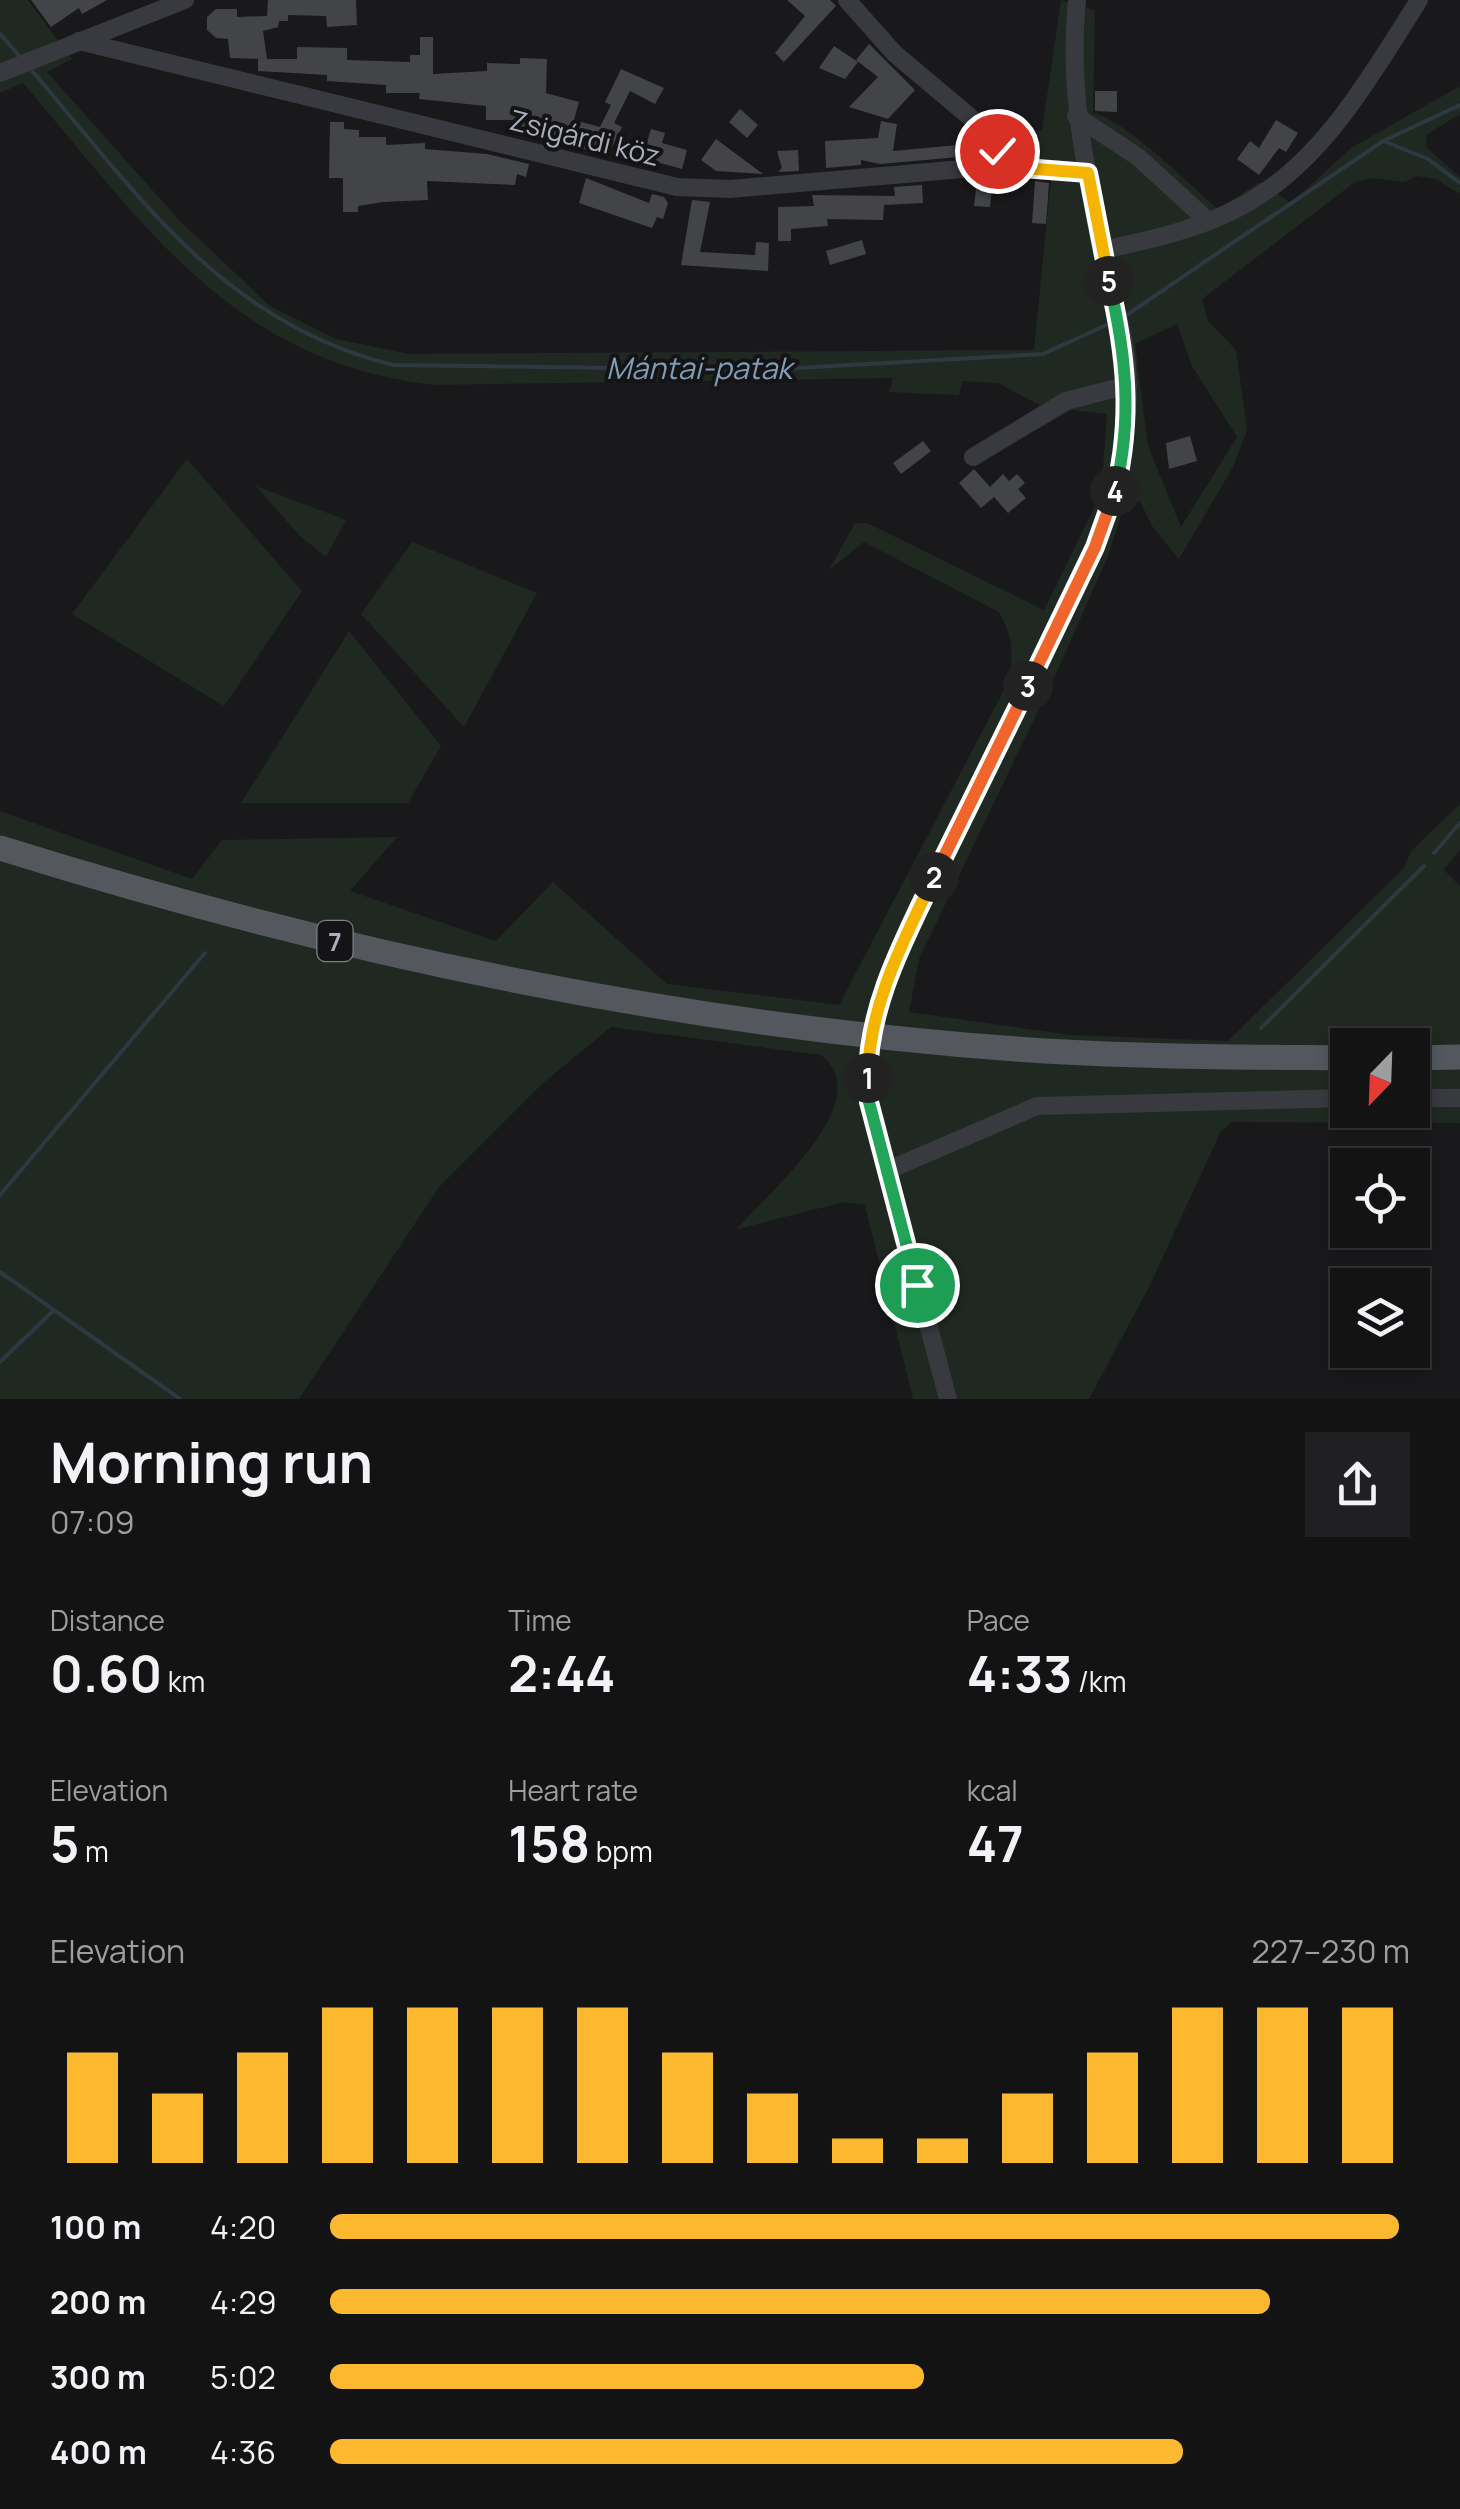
<!DOCTYPE html>
<meta charset="utf-8">
<style>
:root{--surface:#131314;--page:#202022;--text:#f1f3f6;--muted:#9d9ea0;--line:#323234;--accent:#fcb930}
body{margin:0;font-family:Manrope,sans-serif;background:var(--page);color:var(--text);height:100vh;display:flex;flex-direction:column;font-size:38px;white-space:nowrap}
*{box-sizing:border-box;margin:0}
p{font-size:32px;color:var(--muted)}
.icon{flex:none;width:55px;height:55px;fill:none;stroke:currentColor;stroke-width:2;stroke-linecap:round;stroke-linejoin:round}
.map{position:relative;height:1399px;overflow:hidden}
.sheet{display:flex;flex-direction:column;background:var(--surface);flex:1}
.sheet>*{flex:none}
.needle{width:65px;rotate:203deg}
.buttons{position:absolute;left:1330px;top:1028px;display:grid;gap:20px}
.buttons a{display:grid;place-items:center;width:100px;height:100px;border-radius:0px;background:var(--surface);box-shadow:0 5px 15px #0003,0 0 0 2px var(--line);font-size:50px}
.pin{position:absolute;display:grid;place-items:center;width:85px;height:85px;color:#fff;margin:-42px;border:5px solid #fff;border-radius:50%;box-shadow:0 2px 10px #0007}
.km{position:absolute;width:50px;height:50px;margin:-25px;border-radius:50%;background:#222;color:#fff;font-size:28px;line-height:50px;text-align:center}
.round{display:grid;place-items:center;flex:none;width:105px;height:105px;border-radius:0px;background:var(--page)}
.overview{display:flex;align-items:center;justify-content:space-between;height:170px;padding:0 50px}
h1{font-size:55px;font-weight:700;line-height:75px}
.stats{display:grid;grid-template-columns:repeat(3,1fr);gap:15px;height:170px;padding:10px 50px}
.stats div{display:grid;align-content:center}
.stats b{font-size:50px;font-weight:700}
.stats small{font-size:28px;font-weight:400}
.stats p{font-size:28px}
.chart{height:280px;padding:20px 50px}
.chart p{display:flex;justify-content:space-between}
.chart svg{width:100%;height:180px;margin-top:10px;stroke:var(--accent);stroke-width:6}
ul{padding:0 50px;list-style:none;font-size:32px}
li{display:grid;grid-template-columns:160px 120px 1fr;align-items:center;height:75px}
li i{height:25px;border-radius:12px;background:var(--accent)}
.map>svg:first-child{display:block}
.green{fill:#202921;fill-rule:evenodd}
.lines{fill:none;stroke-linecap:round;stroke-linejoin:round}
.stream{stroke:#2d3840;stroke-width:4}
.building{fill:#434448}
.minor{stroke:#393a40;stroke-width:18}
.primary{stroke:#55575f;stroke-width:25}
.split-1-casing{stroke:#fff;stroke-width:20}
.split-2-casing{stroke:#fff;stroke-width:20}
.split-3-casing{stroke:#fff;stroke-width:20}
.split-4-casing{stroke:#fff;stroke-width:20}
.split-5-casing{stroke:#fff;stroke-width:20}
.split-6-casing{stroke:#fff;stroke-width:20}
.split-1{stroke:#22a559;stroke-width:12}
.split-2{stroke:#f5b400;stroke-width:12}
.split-3{stroke:#f0652b;stroke-width:12}
.split-4{stroke:#f0652b;stroke-width:12}
.split-5{stroke:#22a559;stroke-width:12}
.split-6{stroke:#f5b400;stroke-width:12}
.labels{text-anchor:middle;dominant-baseline:central;stroke-width:8;stroke-linejoin:round;paint-order:stroke}
.shield{fill:#141416;stroke:#7d808a;stroke-width:2.5}
.shield-label{font-size:25px;font-weight:bold;fill:#aaafbb}
.street-label{font-size:28px;fill:#aaafbb;stroke:#141416}
.water-label{font-size:30px;font-style:italic;fill:#809db8;stroke:#141416}
</style>
<div class="map">
<svg width="1460" height="1399" viewBox="0 0 1460 1399">
<rect width="100%" height="100%" fill="#19191b"/>
<g class="green">
<path d="M0,0H28L72,59L47,72L179,220L270,306L336,339L409,354L1034,350L1051,180L975,177L980,114L1002,125L1042,131L1061,0L1095,10L1093,113C1123,118 1192,187 1218,209L1260,182L1291,203L1351,148L1460,86V114L1426,135L1427,148L1460,177V194L1436,179L1417,176L1404,182L1372,178L1355,182L1202,299L1208,321L1236,350L1247,430L1233,467L1179,559L1152,526L1140,501L1124,506L1108,556L1059,667L919,959L909,1012L1071,1035L1228,1041L1403,869L1412,850L1460,804V849L1444,870L1460,886V1123L1232,1122L1221,1131L1149,1287L1089,1399H913L865,1205L844,1202L737,1229C769,1192 879,1100 821,1055L611,1027L543,1083L439,1187L299,1399H0V811L192,879L222,840L397,837L350,891L496,941L553,882L667,984L839,1005L1006,686C1015,657 1014,639 999,612L864,542L829,570L855,523H867L1044,610L1101,494L1107,414L1072,410L1019,440L1008,429L1040,405L998,383L962,381L959,395L889,392L893,378L434,385C231,361 146,226 23,83L0,93ZM1177,324L1192,366L1237,437L1181,527L1148,446L1135,344ZM1348,1045H1412V1110H1348Z"/>
<polygon points="187,459 302,591 224,706 72,614"/>
<polygon points="256,486 346,520 326,557 300,536"/>
<polygon points="412,542 537,593 464,727 361,614"/>
<polygon points="349,631 441,746 408,803 241,803"/>
</g>
<g class="lines">
<g class="stream">
<polyline points="0,34 22,59"/>
<path d="M28,66C137,193 222,323 393,365L762,370L1043,354L1113,322"/>
<polyline points="1386,142 1428,159 1460,183"/>
<polyline points="1122,318 1383,141 1460,105"/>
<polyline points="1434,853 1460,823"/>
<polyline points="1261,1028 1424,866"/>
<polyline points="0,1195 205,953"/>
<polyline points="0,1272 180,1399"/>
<polyline points="0,1362 54,1310"/>
</g>
</g>
<g class="building">
<polygon points="31,0 107,0 82,14 79,8 51,27"/>
<polygon points="268,0 356,0 357,25 327,27 326,16 288,15 288,21 279,21 278,27 263,31 267,59 230,58 228,39 216,38 207,30 207,17 216,9 237,9 237,17 267,16"/>
<polygon points="787,0 830,0 836,6 784,62 775,53 805,16"/>
<polygon points="420,37 433,37 433,74 487,71 487,63 520,64 520,58 547,59 546,93 579,102 574,120 600,127 611,105 605,102 621,69 664,88 655,104 630,91 614,123 622,127 607,157 514,125 516,120 486,120 486,106 419,99 420,93 386,93 386,85 327,81 327,75 258,71 258,59 297,59 297,47 347,48 347,60 410,62 410,55 420,55"/>
<polygon points="869,44 915,90 888,119 849,107 878,77 856,60"/>
<polygon points="834,46 858,62 845,79 819,68"/>
<polygon points="1095,91 1117,91 1117,112 1095,111"/>
<polygon points="740,109 758,125 747,138 729,122"/>
<polygon points="1276,120 1298,133 1286,152 1279,148 1259,175 1237,159 1250,141 1259,148"/>
<polygon points="881,121 897,124 893,151 969,144 970,156 880,164 861,160 861,165 826,168 825,141 878,138"/>
<polygon points="330,122 344,122 344,129 359,130 359,137 386,137 386,145 425,143 425,149 487,154 529,164 526,177 517,174 515,185 427,181 428,200 383,202 358,206 358,212 343,212 343,178 329,178"/>
<polygon points="651,129 665,133 662,143 687,150 682,169 642,158"/>
<polygon points="716,139 763,174 716,171 701,160"/>
<polygon points="798,150 799,171 778,172 782,168 777,151"/>
<polygon points="586,178 649,203 652,194 664,197 668,203 663,219 657,217 652,228 579,203"/>
<polygon points="993,179 990,207 974,206 977,180"/>
<polygon points="1035,181 1049,183 1046,224 1032,223"/>
<polygon points="922,185 923,203 884,205 883,220 827,219 828,226 791,229 791,241 778,241 778,207 814,206 812,195 895,196 894,187"/>
<polygon points="692,200 710,202 700,252 755,255 756,242 769,243 768,271 681,265"/>
<polygon points="862,240 866,254 830,265 826,251"/>
<polygon points="1190,436 1197,461 1169,469 1166,443"/>
<polygon points="923,441 931,451 901,474 893,463"/>
<polygon points="974,469 990,487 1003,474 1009,481 1017,474 1025,483 1018,489 1026,498 1008,513 994,497 981,508 959,483"/>
</g>
<g class="lines">
<g class="minor">
<polyline points="847,0 894,53 983,128 997,151 998,166"/>
<polyline points="79,41 677,187 730,189 998,166 1087,173"/>
<polyline points="0,73 185,0"/>
<polyline points="1076,116 1138,157 1208,221"/>
<path d="M1102,250C1155,239 1214,226 1260,195C1329,151 1376,68 1419,0"/>
<polyline points="973,457 1066,401 1128,385"/>
<polyline points="1412,1098 1460,1098"/>
<polyline points="886,1171 1037,1106 1348,1098"/>
<path d="M948,1399L869,1102L872,1033L894,962L1095,547C1118,490 1131,430 1127,368C1124,328 1109,289 1101,249C1085,165 1068,86 1077,0"/>
</g>
<g class="primary">
<path d="M0,848C339,954 690,1028 1045,1051C1146,1057 1247,1057 1348,1058"/>
<polyline points="1412,1058 1460,1057"/>
</g>
</g>
<g class="lines">
<defs>
<polyline id="split-1" points="868,1078 869,1102 917,1285"/>
<path id="split-2" d="M868,1078C868,1006 904,940 934,877"/>
<polyline id="split-3" points="934,877 1028,686"/>
<polyline id="split-4" points="1028,686 1095,547 1115,491"/>
<path id="split-5" d="M1109,281C1126,354 1133,418 1115,491"/>
<polyline id="split-6" points="997,151 998,166 1088,173 1109,281"/>
</defs>
<use href="#split-1" class="split-1-casing"/>
<use href="#split-2" class="split-2-casing"/>
<use href="#split-3" class="split-3-casing"/>
<use href="#split-4" class="split-4-casing"/>
<use href="#split-5" class="split-5-casing"/>
<use href="#split-6" class="split-6-casing"/>
<use href="#split-1" class="split-1"/>
<use href="#split-2" class="split-2"/>
<use href="#split-3" class="split-3"/>
<use href="#split-4" class="split-4"/>
<use href="#split-5" class="split-5"/>
<use href="#split-6" class="split-6"/>
</g>
<g class="labels">
<rect class="shield" x="317.5" y="921" width="35" height="40" rx="8"/>
<g class="shield-label">
<text x="335" y="941">7</text>
</g>
<g class="street-label">
<text transform="translate(585 137) rotate(14)">Zsigárdi köz</text>
</g>
<g class="water-label">
<text x="699" y="367">Mántai-patak</text>
</g>
</g>
</svg>
<div class="buttons">
<a><svg class="needle" viewBox="-14 -14 28 28"><path d="M0-13l5 13h-10z" fill="#e53935"/><path d="M0 13l5-13h-10z" fill="#9d9ea0"/></svg></a>
<a><svg class="icon" aria-label="locate" viewBox="0 0 24 24"><circle cx="12" cy="12" r="6"/><path d="M12 2v4M12 18v4M2 12h4M18 12h4"/></svg></a>
<a><svg class="icon" aria-label="layers" viewBox="0 0 24 24"><path d="M12 4l9 5-9 5-9-5zM3 14l9 5 9-5"/></svg></a>
</div>
<div class="pin" style="left:917px;top:1285px;background:#1e9e55"><svg class="icon" aria-label="arrive" viewBox="0 0 24 24"><path d="M6 21V4h12l-3 4 3 4H6"/></svg></div>
<div class="pin" style="left:997px;top:151px;background:#d93025"><svg class="icon" aria-label="check" viewBox="0 0 24 24"><path d="M5 12l5 5 9-10"/></svg></div>
<b class="km" style="left:868px;top:1078px">1</b>
<b class="km" style="left:934px;top:877px">2</b>
<b class="km" style="left:1028px;top:686px">3</b>
<b class="km" style="left:1115px;top:491px">4</b>
<b class="km" style="left:1109px;top:281px">5</b>
</div>
<section class="sheet">
<div class="overview"><div><h1>Morning run</h1><p>07:09</p></div><a class="round"><svg class="icon" aria-label="share" viewBox="0 0 24 24"><path d="M12 15V3M7 8l5-5 5 5M5 13v7h14v-7"/></svg></a></div>
<div class="stats">
<div><p>Distance</p><b>0.60<small> km</small></b></div>
<div><p>Time</p><b>2:44</b></div>
<div><p>Pace</p><b>4:33<small> /km</small></b></div>
</div>
<div class="stats">
<div><p>Elevation</p><b>5<small> m</small></b></div>
<div><p>Heart rate</p><b>158<small> bpm</small></b></div>
<div><p>kcal</p><b>47</b></div>
</div>
<div class="chart"><p><span>Elevation</span>227–230 m</p>
<svg viewBox="0 0 160 44" preserveAspectRatio="none"><path d="M5 44V17M15 44V27M25 44V17M35 44V6M45 44V6M55 44V6M65 44V6M75 44V17M85 44V27M95 44V38M105 44V38M115 44V27M125 44V17M135 44V6M145 44V6M155 44V6"/></svg>
</div>
<ul>
<li><b>100 m</b>4:20<i style="width:99%"></i></li>
<li><b>200 m</b>4:29<i style="width:87%"></i></li>
<li><b>300 m</b>5:02<i style="width:55%"></i></li>
<li><b>400 m</b>4:36<i style="width:79%"></i></li>
</ul>
</section>
